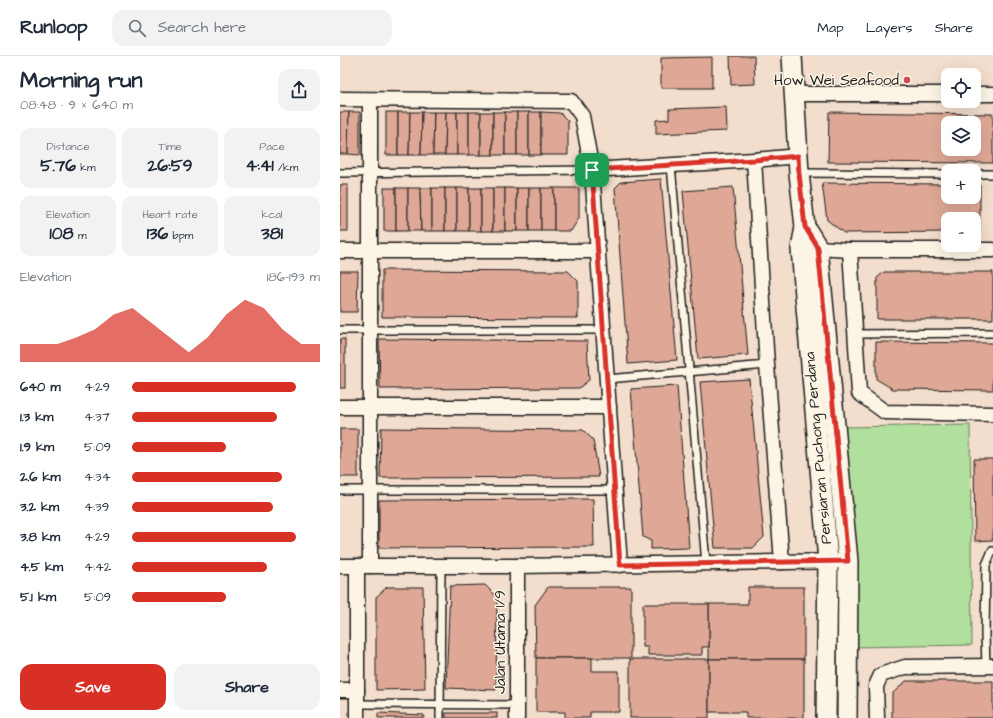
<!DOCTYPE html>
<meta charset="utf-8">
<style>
:root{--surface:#fff;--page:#f2f2f3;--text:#1f2937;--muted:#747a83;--line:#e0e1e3;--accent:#d93025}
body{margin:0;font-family:"Architects Daughter",sans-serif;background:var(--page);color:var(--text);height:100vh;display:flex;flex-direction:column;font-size:15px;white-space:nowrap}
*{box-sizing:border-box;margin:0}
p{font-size:13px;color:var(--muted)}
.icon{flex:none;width:22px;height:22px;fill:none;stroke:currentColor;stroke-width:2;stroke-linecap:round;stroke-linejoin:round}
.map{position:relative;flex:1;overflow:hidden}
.side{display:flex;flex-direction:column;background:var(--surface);width:340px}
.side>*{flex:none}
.fabs{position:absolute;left:601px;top:12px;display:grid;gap:8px}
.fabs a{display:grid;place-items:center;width:40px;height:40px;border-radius:8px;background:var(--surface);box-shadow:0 4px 16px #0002;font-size:20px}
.pin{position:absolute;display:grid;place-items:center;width:34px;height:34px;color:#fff;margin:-17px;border-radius:8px;box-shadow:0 2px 6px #0006}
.round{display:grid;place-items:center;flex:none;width:42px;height:42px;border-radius:12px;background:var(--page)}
.headline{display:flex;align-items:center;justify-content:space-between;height:68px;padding:0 20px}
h1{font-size:22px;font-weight:700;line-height:30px}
.figures{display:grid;grid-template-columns:repeat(3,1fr);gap:6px;height:68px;padding:4px 20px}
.figures div{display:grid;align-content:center;border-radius:10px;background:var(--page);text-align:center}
.figures b{font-size:17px;font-weight:700}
.figures small{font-size:11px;font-weight:400}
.figures p{font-size:11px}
.chart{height:112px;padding:8px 20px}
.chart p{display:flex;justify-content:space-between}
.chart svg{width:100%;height:72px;margin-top:4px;fill:var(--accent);opacity:.7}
.button{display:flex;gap:8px;margin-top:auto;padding:8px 20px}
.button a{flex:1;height:46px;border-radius:12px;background:var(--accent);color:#fff;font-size:16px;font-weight:700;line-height:46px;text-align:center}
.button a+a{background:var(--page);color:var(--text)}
ul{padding:0 20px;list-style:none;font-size:13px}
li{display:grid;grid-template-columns:64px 48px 1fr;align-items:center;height:30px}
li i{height:10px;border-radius:5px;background:var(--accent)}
header{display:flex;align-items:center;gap:24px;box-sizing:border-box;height:56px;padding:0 20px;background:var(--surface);border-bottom:1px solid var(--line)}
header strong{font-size:19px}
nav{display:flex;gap:22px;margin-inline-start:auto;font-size:14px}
.search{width:280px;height:36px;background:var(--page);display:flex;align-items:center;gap:10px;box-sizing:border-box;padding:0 14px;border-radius:12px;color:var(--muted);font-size:15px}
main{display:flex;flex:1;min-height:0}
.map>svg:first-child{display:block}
.green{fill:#b1df9e;stroke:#667e5d}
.building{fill:#dfa896;stroke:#1c1c1c;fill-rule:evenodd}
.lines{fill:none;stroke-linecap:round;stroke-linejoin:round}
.lane-casing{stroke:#1c1c1c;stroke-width:10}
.street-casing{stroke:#1c1c1c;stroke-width:17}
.secondary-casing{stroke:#1c1c1c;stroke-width:22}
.lane{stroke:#fcf5e5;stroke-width:7}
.street{stroke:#fcf5e5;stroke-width:14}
.secondary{stroke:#fcf5e5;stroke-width:19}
.route-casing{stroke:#fff;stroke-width:8}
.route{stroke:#d93025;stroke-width:5}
.poi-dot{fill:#d1495b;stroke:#fcf5e5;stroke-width:1.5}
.labels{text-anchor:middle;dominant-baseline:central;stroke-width:3;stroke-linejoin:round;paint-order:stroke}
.poi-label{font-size:15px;fill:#1c1c1c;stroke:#fcf5e5;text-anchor:end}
.street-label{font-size:15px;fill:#1c1c1c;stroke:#fcf5e5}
</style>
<header>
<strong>Runloop</strong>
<div class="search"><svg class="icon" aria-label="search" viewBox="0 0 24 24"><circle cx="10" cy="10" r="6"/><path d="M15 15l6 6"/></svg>Search here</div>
<nav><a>Map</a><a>Layers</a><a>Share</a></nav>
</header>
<main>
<section class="side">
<div class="headline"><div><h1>Morning run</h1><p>08:48 · 9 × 640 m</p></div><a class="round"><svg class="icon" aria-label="share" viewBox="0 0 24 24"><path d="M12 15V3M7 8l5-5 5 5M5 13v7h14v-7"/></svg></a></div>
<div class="figures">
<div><p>Distance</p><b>5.76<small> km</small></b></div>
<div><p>Time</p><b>26:59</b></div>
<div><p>Pace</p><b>4:41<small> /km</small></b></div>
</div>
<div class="figures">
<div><p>Elevation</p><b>108<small> m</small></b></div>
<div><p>Heart rate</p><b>136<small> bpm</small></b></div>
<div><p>kcal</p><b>381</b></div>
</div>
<div class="chart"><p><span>Elevation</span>186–193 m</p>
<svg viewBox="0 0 160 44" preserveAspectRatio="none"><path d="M0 44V33L10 33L20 33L30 29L40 24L50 15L60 11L70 20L80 29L90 38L100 29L110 15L120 6L130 11L140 24L150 33L160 33V44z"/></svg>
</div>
<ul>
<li><b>640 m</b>4:29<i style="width:87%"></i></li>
<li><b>1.3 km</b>4:37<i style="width:77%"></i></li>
<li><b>1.9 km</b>5:09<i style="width:50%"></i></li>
<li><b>2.6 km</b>4:34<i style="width:80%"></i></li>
<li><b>3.2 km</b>4:39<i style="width:75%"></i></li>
<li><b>3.8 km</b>4:29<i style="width:87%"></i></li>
<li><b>4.5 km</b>4:42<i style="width:72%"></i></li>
<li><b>5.1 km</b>5:09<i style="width:50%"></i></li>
</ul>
<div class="button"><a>Save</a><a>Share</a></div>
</section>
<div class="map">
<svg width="653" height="662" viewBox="0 0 653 662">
<rect width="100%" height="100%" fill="#f3decd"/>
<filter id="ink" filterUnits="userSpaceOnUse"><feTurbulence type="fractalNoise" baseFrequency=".025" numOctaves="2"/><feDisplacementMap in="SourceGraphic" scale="8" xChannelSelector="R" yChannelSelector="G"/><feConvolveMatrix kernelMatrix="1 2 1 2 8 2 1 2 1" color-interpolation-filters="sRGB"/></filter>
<g filter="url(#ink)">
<polygon class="green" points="630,369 632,589 512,591 501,371"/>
<g class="building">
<polygon points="390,0 414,0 415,28 391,29"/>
<polygon points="372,1 372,32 321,32 321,2"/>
<polygon points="386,51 387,75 316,78 316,64 329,63 329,53"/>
<polygon points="0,56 9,56 8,98 0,98"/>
<polygon points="9,56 20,56 20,99 8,98"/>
<rect x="46" y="56" width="12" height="43"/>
<polygon points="58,56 70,56 69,99 58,99"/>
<polygon points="70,56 82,56 81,99 69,99"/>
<polygon points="82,56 94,56 93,99 81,99"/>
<polygon points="94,56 106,56 105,99 93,99"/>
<polygon points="106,56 117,56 117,99 105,99"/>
<rect x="117" y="56" width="12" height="43"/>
<rect x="129" y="56" width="12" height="43"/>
<rect x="141" y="56" width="12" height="43"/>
<rect x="153" y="56" width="12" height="43"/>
<rect x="165" y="56" width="12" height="43"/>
<rect x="177" y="56" width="12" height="43"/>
<rect x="189" y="56" width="12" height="43"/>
<polygon points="201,56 220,57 228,65 228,99 201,99"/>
<path d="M489,56L653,58V107L488,106ZM608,67H634V93H608Z"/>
<polygon points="321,123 337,304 288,308 275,132 281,126"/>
<polygon points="482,127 608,128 608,141 634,141 634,128 640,129 640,175 634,175 634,163 608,163 608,176 504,177 487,164"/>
<rect x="0" y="129" width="8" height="46"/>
<polygon points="393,131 408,299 358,303 343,135"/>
<rect x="44" y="132" width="12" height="43"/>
<rect x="56" y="132" width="12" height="43"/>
<polygon points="68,132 80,132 81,175 68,175"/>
<polygon points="80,132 92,132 92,175 81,175"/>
<rect x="92" y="132" width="13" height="43"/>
<rect x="105" y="132" width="12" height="43"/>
<rect x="117" y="132" width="12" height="43"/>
<rect x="129" y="132" width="12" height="43"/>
<rect x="141" y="132" width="12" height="43"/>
<rect x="153" y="132" width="12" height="43"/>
<rect x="165" y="132" width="12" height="43"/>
<rect x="177" y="132" width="12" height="43"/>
<rect x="189" y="132" width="12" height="43"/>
<rect x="201" y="132" width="13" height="43"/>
<polygon points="214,132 239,132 239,162 231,175 214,175"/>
<polygon points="42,214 228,215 238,225 238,262 42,261"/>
<polygon points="0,215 18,215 17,256 0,256"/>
<polygon points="544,216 653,216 653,263 537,263 537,222"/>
<rect x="0" y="283" width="5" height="49"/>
<polygon points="39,283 247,285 249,324 239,332 40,333"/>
<polygon points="536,286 653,287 653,334 553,333 536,323"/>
<polygon points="409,323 424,481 413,492 375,492 360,326"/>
<polygon points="337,330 349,492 311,493 311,485 303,481 291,333"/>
<polygon points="41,372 243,374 253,384 259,421 40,422"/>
<rect x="0" y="373" width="18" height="48"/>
<polygon points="634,403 653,403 653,484 635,485"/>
<polygon points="253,443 254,491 39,492 39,444"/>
<polygon points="145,529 157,541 156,634 106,632 110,530"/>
<polygon points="47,531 83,531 85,633 36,634 36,541"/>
<polygon points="208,531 291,531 291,602 196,602 195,549"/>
<polygon points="408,531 464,531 464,603 369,603 369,548 408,548"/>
<polygon points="303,548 369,548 369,591 362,591 362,599 308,599 308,591 303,591"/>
<polygon points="196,602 252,602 252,615 279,615 279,656 250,656 250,662 225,662 225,656 196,656"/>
<rect x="290" y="603" width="79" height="59"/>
<polygon points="369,603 464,603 464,662 406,662 406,656 369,656"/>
<polygon points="566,625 653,625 653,662 552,662 552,638"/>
<polygon points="38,657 84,659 84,662 38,662"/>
<rect x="106" y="657" width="51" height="5"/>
</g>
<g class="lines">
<defs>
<g id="lane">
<polyline points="331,109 366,507"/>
<polyline points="0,117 252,114"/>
<polyline points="459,117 608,118"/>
<polyline points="634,118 653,118"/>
<polyline points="0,274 264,274"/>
<polyline points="515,278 653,277"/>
<polyline points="267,323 427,309"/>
<polyline points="0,434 275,434"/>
<polyline points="646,610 645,578 646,509 652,495 653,495"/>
<polyline points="17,648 177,649"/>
<polyline points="100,662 101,510"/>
</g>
<g id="street">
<polyline points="454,38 608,38"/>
<polyline points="634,38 653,38"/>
<polyline points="0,43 231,45 242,60 252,114 280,509"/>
<polyline points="414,104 427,309 442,506"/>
<polyline points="252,114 414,104 458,100"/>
<polyline points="470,193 478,192 510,194 653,194"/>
<polyline points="510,194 519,337 545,356 653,358"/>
<polyline points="0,195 258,195"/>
<polyline points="0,351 269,351"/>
<polyline points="0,510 177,510 508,505"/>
<polyline points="17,510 17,662"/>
<polyline points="30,510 30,44"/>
<polyline points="0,634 17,634"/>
<polyline points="177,662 177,510"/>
<polyline points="537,662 536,630 541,619 565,611 653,610"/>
</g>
<g id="secondary">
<polyline points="452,0 459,117 465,171 461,193 488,505 486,662"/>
<polyline points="465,171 478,192 508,505 507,662"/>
</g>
</defs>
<use href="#lane" class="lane-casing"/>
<use href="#street" class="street-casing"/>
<use href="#secondary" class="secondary-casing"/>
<use href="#lane" class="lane"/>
<use href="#street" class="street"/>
<use href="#secondary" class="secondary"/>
</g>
</g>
<g class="lines" filter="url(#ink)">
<defs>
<polygon id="route" points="458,100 459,117 465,171 478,192 508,505 280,509 252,114 414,104"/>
</defs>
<use href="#route" class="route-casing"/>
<use href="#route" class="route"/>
</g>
<circle class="poi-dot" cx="567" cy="24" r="4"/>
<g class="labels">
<g class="poi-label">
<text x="559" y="24">How Wei Seafood</text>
</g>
<g class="street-label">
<text transform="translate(478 392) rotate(-95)">Persiaran Puchong Perdana</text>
<text transform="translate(160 586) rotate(-90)">Jalan Utama 1/9</text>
</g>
</g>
</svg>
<div class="fabs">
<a><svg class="icon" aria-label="locate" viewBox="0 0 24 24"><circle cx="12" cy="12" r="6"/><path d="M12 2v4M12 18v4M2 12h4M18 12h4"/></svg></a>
<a><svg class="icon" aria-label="layers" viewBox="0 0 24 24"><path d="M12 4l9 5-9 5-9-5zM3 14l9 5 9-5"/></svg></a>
<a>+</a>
<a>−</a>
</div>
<div class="pin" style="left:252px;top:114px;background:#1e9e55"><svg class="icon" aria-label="arrive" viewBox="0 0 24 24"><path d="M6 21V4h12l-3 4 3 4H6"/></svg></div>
</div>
</main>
